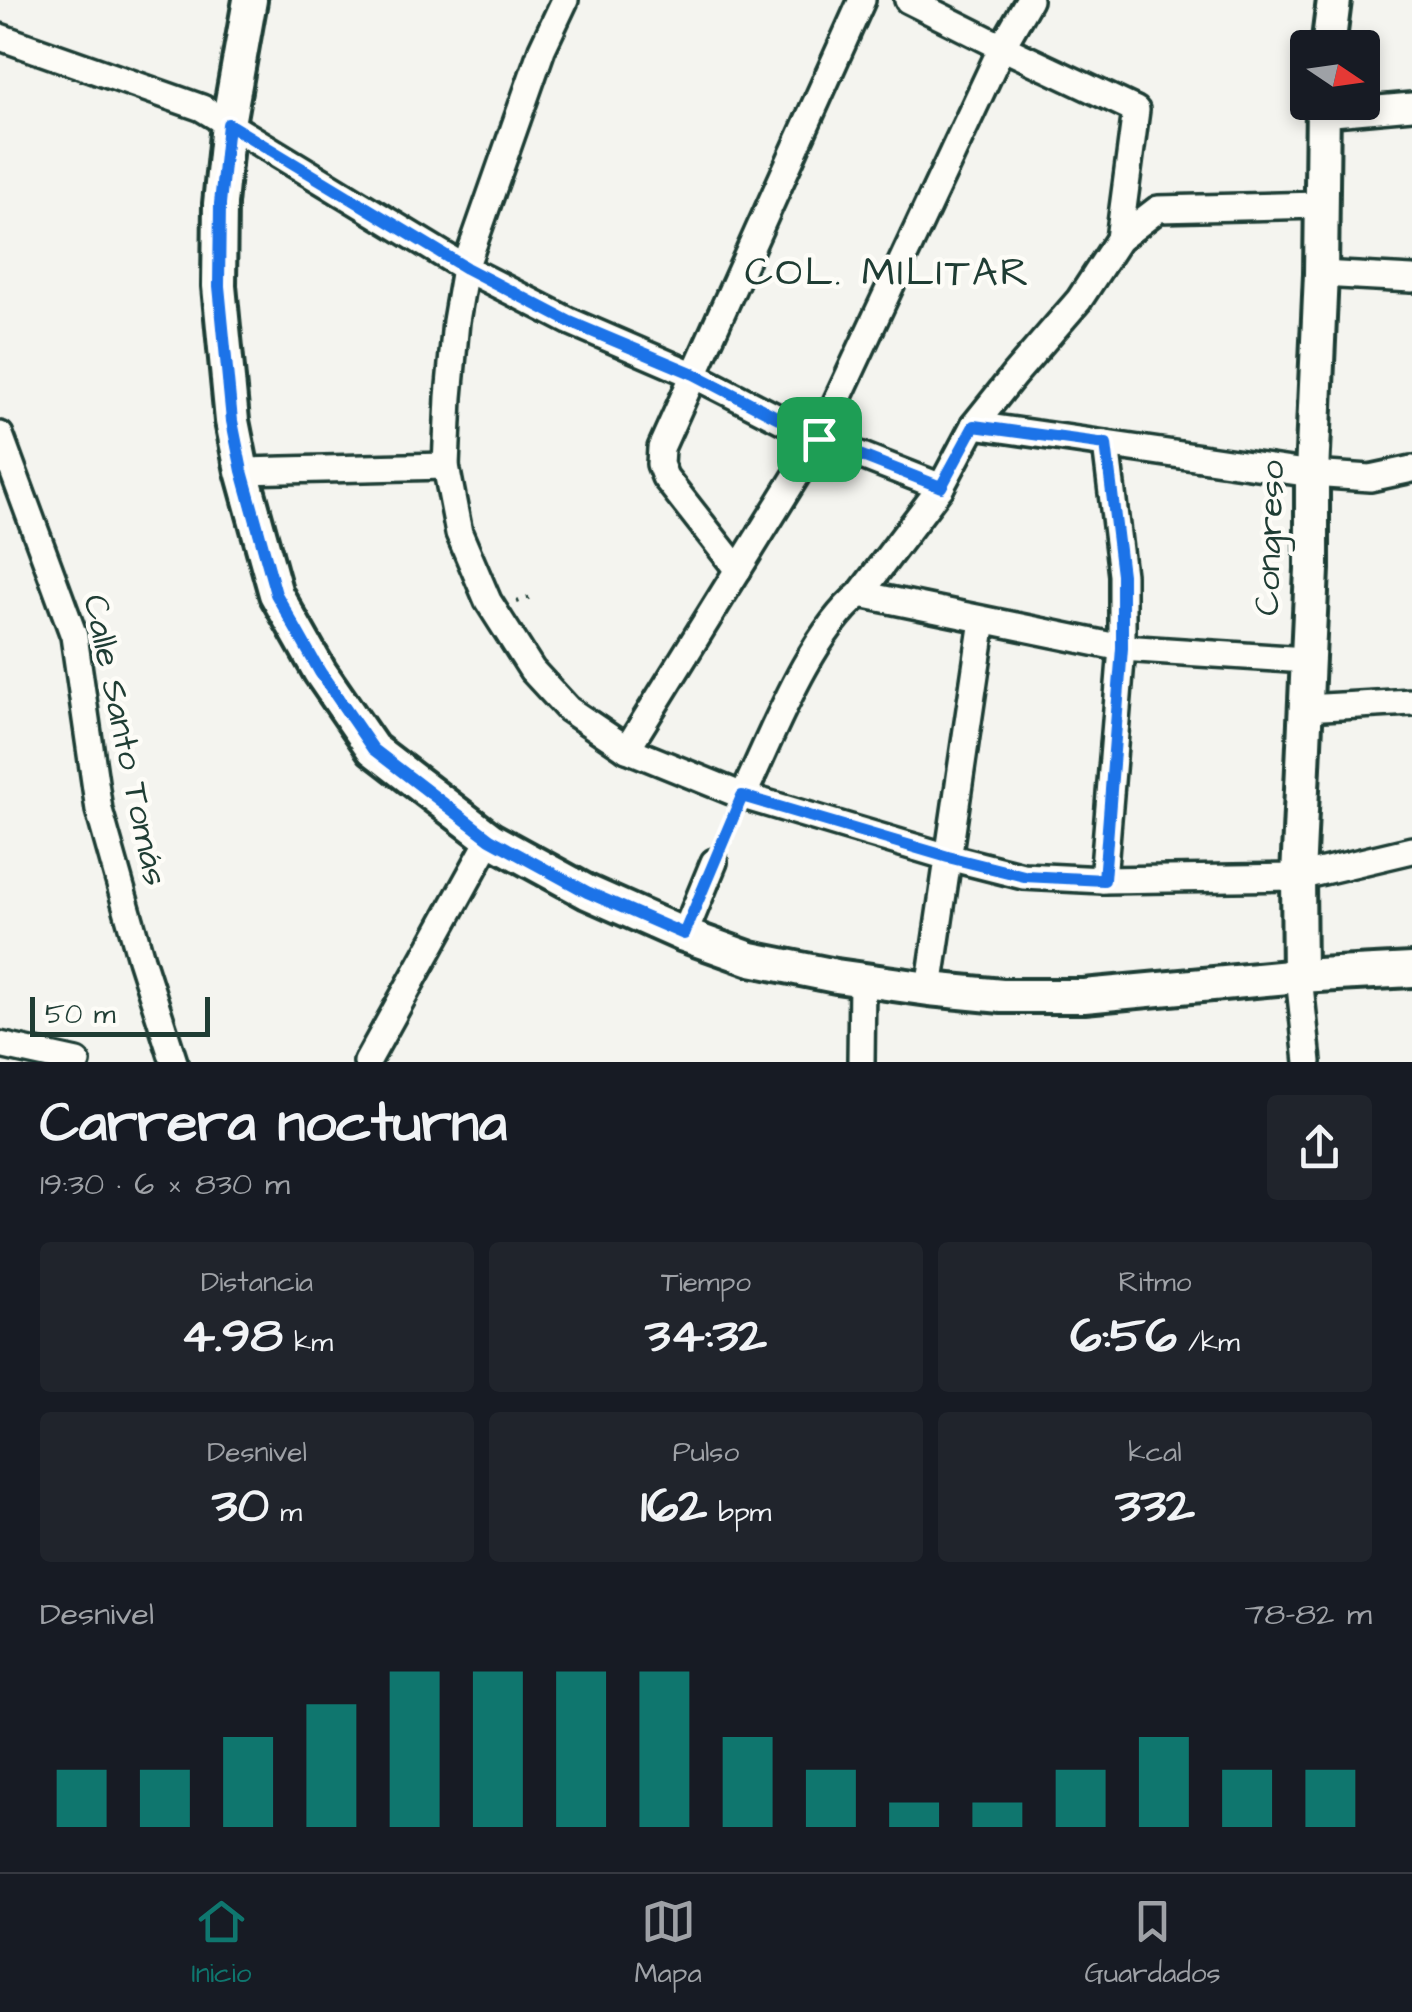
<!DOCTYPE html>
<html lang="es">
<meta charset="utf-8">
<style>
:root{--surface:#171b24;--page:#20242c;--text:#f1f3f6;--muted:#9ea1a6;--line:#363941;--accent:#0f766e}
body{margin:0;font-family:"Architects Daughter",sans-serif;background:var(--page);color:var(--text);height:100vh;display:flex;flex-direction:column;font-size:38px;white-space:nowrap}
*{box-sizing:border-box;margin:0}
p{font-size:32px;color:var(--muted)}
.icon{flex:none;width:55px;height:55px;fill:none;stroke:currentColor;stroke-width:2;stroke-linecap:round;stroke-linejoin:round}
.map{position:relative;height:1062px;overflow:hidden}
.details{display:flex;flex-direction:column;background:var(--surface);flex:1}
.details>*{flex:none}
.needle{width:65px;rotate:103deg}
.controls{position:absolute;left:1290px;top:30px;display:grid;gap:20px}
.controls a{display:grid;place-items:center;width:90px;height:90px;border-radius:10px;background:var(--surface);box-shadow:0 5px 15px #0003;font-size:50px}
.scale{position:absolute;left:30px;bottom:25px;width:180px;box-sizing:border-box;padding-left:10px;border:5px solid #1f3d34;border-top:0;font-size:28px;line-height:35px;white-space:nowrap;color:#1f3d34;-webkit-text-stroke:8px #fdfcf7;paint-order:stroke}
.pin{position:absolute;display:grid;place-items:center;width:85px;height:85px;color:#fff;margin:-42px;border-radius:20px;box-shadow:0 5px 15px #0006}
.round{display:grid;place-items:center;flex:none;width:105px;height:105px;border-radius:10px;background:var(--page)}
.head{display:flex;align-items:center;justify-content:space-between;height:170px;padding:0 40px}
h1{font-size:55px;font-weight:800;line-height:75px}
.metrics{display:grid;grid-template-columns:repeat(3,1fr);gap:15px;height:170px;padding:10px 40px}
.metrics div{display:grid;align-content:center;border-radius:10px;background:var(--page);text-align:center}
.metrics b{font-size:50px;font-weight:800}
.metrics small{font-size:28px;font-weight:400}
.metrics p{font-size:28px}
.chart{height:280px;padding:20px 40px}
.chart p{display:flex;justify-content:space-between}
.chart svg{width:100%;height:180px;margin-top:10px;stroke:var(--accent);stroke-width:6}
.dock{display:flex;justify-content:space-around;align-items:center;height:140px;border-top:2px solid var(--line);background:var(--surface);font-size:28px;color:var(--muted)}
.dock a{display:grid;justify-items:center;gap:5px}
.dock .active{color:var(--accent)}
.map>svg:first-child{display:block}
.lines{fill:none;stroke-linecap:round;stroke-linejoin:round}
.minor-casing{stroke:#1f3d34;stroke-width:32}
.tertiary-casing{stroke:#1f3d34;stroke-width:40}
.path{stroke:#1f3d34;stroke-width:4;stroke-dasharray:2.5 8;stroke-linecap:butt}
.minor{stroke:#fdfcf7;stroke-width:25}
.tertiary{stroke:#fdfcf7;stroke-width:32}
.route-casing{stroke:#fff;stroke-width:20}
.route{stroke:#1a73e8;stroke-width:12}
.labels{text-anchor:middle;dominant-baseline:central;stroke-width:9;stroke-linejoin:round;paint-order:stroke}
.street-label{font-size:35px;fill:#1f3d34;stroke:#fdfcf7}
.quarter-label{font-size:40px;letter-spacing:2.5px;fill:#1f3d34;stroke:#fdfcf7}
</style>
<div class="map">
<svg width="1412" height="1062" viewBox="0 0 1412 1062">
<rect width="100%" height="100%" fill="#f4f4ef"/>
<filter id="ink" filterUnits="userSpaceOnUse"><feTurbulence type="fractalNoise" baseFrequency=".01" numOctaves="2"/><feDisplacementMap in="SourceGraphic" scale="20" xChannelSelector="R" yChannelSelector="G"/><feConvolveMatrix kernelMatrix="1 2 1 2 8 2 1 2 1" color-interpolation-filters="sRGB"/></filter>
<g filter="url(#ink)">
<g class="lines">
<defs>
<g id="minor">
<polyline points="565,0 542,49 465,268 456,321 449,397 446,466 459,533 488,601 532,670 568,709 627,749 743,796 948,857 1023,876 1103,880 1298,877 1412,850"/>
<polyline points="908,0 1002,47 1136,110 1119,239"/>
<polyline points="0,37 202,108 465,268 569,321 694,375 819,439 941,487"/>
<polyline points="1322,114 1412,106"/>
<polyline points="1321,274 1412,279"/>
<polyline points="974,425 1312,474 1370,478 1412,469"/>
<polyline points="0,435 74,636 99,810 141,959 174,1062"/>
<polyline points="242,471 446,466"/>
<polyline points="738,570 665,477 660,464 661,448 862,0"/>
<polyline points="860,594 1122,648 1306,660"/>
<polyline points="1305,708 1412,702"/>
<polyline points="627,749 819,439 1002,47 1029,0"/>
<path d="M743,796C771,737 810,634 860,594L941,487L974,425L1014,375L1079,300L1119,239L1158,209L1321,205"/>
<polyline points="1103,880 1122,648 1122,575 1106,444"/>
<polyline points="684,935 714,862"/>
<polyline points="1299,976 1308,1062"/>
<polyline points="929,989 983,620"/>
<polyline points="0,1045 77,1062"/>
<polyline points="367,1062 490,839"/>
<polyline points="861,1062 862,980"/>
</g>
<g id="tertiary">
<polyline points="250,0 228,124 220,204 219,286 232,421 242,471 276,594 320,672 373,749 490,839 587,892 684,935 751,959 836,976 929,989 1002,996 1084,996 1299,976 1412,970"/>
<polyline points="1328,48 1334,0"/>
<polyline points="1299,976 1298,877 1312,569 1312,474 1321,274 1323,102"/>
</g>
</defs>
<use href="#minor" class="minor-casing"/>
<use href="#tertiary" class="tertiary-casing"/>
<g class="path">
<polyline points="517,602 536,595"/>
<polyline points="723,842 733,819"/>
</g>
<use href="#minor" class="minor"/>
<use href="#tertiary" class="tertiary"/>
</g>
</g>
<g class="lines" filter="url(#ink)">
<defs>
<polygon id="route" points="228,124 466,268 570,322 694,374 819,439 941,487 974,426 1106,444 1122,575 1122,648 1104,880 1024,876 948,857 742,796 684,934 587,892 490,839 373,749 320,672 276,594 242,471 232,421 219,286 220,204"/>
</defs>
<use href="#route" class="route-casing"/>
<use href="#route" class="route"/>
</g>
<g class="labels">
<g class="street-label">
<text transform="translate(1270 538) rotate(-88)">Congreso</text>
<text transform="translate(125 740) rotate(78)">Calle Santo Tomás</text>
</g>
<g class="quarter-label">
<text x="888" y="273">COL. MILITAR</text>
</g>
</g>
</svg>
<div class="controls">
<a><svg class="needle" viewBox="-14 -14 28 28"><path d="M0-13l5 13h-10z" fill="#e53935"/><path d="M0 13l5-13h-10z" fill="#9ea1a6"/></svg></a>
</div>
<div class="scale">50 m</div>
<div class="pin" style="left:819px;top:439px;background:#1e9e55"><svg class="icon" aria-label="arrive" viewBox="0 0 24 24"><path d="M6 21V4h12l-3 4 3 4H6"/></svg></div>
</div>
<section class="details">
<div class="head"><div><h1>Carrera nocturna</h1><p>19:30 · 6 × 830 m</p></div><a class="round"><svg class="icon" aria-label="share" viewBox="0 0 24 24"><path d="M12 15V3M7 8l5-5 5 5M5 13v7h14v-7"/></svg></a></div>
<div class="metrics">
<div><p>Distancia</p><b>4.98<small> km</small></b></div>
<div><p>Tiempo</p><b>34:32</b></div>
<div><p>Ritmo</p><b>6:56<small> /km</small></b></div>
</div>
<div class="metrics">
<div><p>Desnivel</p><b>30<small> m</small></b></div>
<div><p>Pulso</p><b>162<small> bpm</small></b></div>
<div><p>kcal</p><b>332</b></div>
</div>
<div class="chart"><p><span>Desnivel</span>78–82 m</p>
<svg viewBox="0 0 160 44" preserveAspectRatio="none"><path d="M5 44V30M15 44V30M25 44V22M35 44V14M45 44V6M55 44V6M65 44V6M75 44V6M85 44V22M95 44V30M105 44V38M115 44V38M125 44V30M135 44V22M145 44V30M155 44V30"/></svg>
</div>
</section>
<nav class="dock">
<a class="active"><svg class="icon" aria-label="home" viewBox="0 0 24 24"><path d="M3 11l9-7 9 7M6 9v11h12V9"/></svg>Inicio</a>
<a><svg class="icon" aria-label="map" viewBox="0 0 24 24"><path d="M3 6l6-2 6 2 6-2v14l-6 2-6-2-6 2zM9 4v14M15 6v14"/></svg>Mapa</a>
<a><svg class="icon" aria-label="saved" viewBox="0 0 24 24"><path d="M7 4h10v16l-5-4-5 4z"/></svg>Guardados</a>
</nav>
